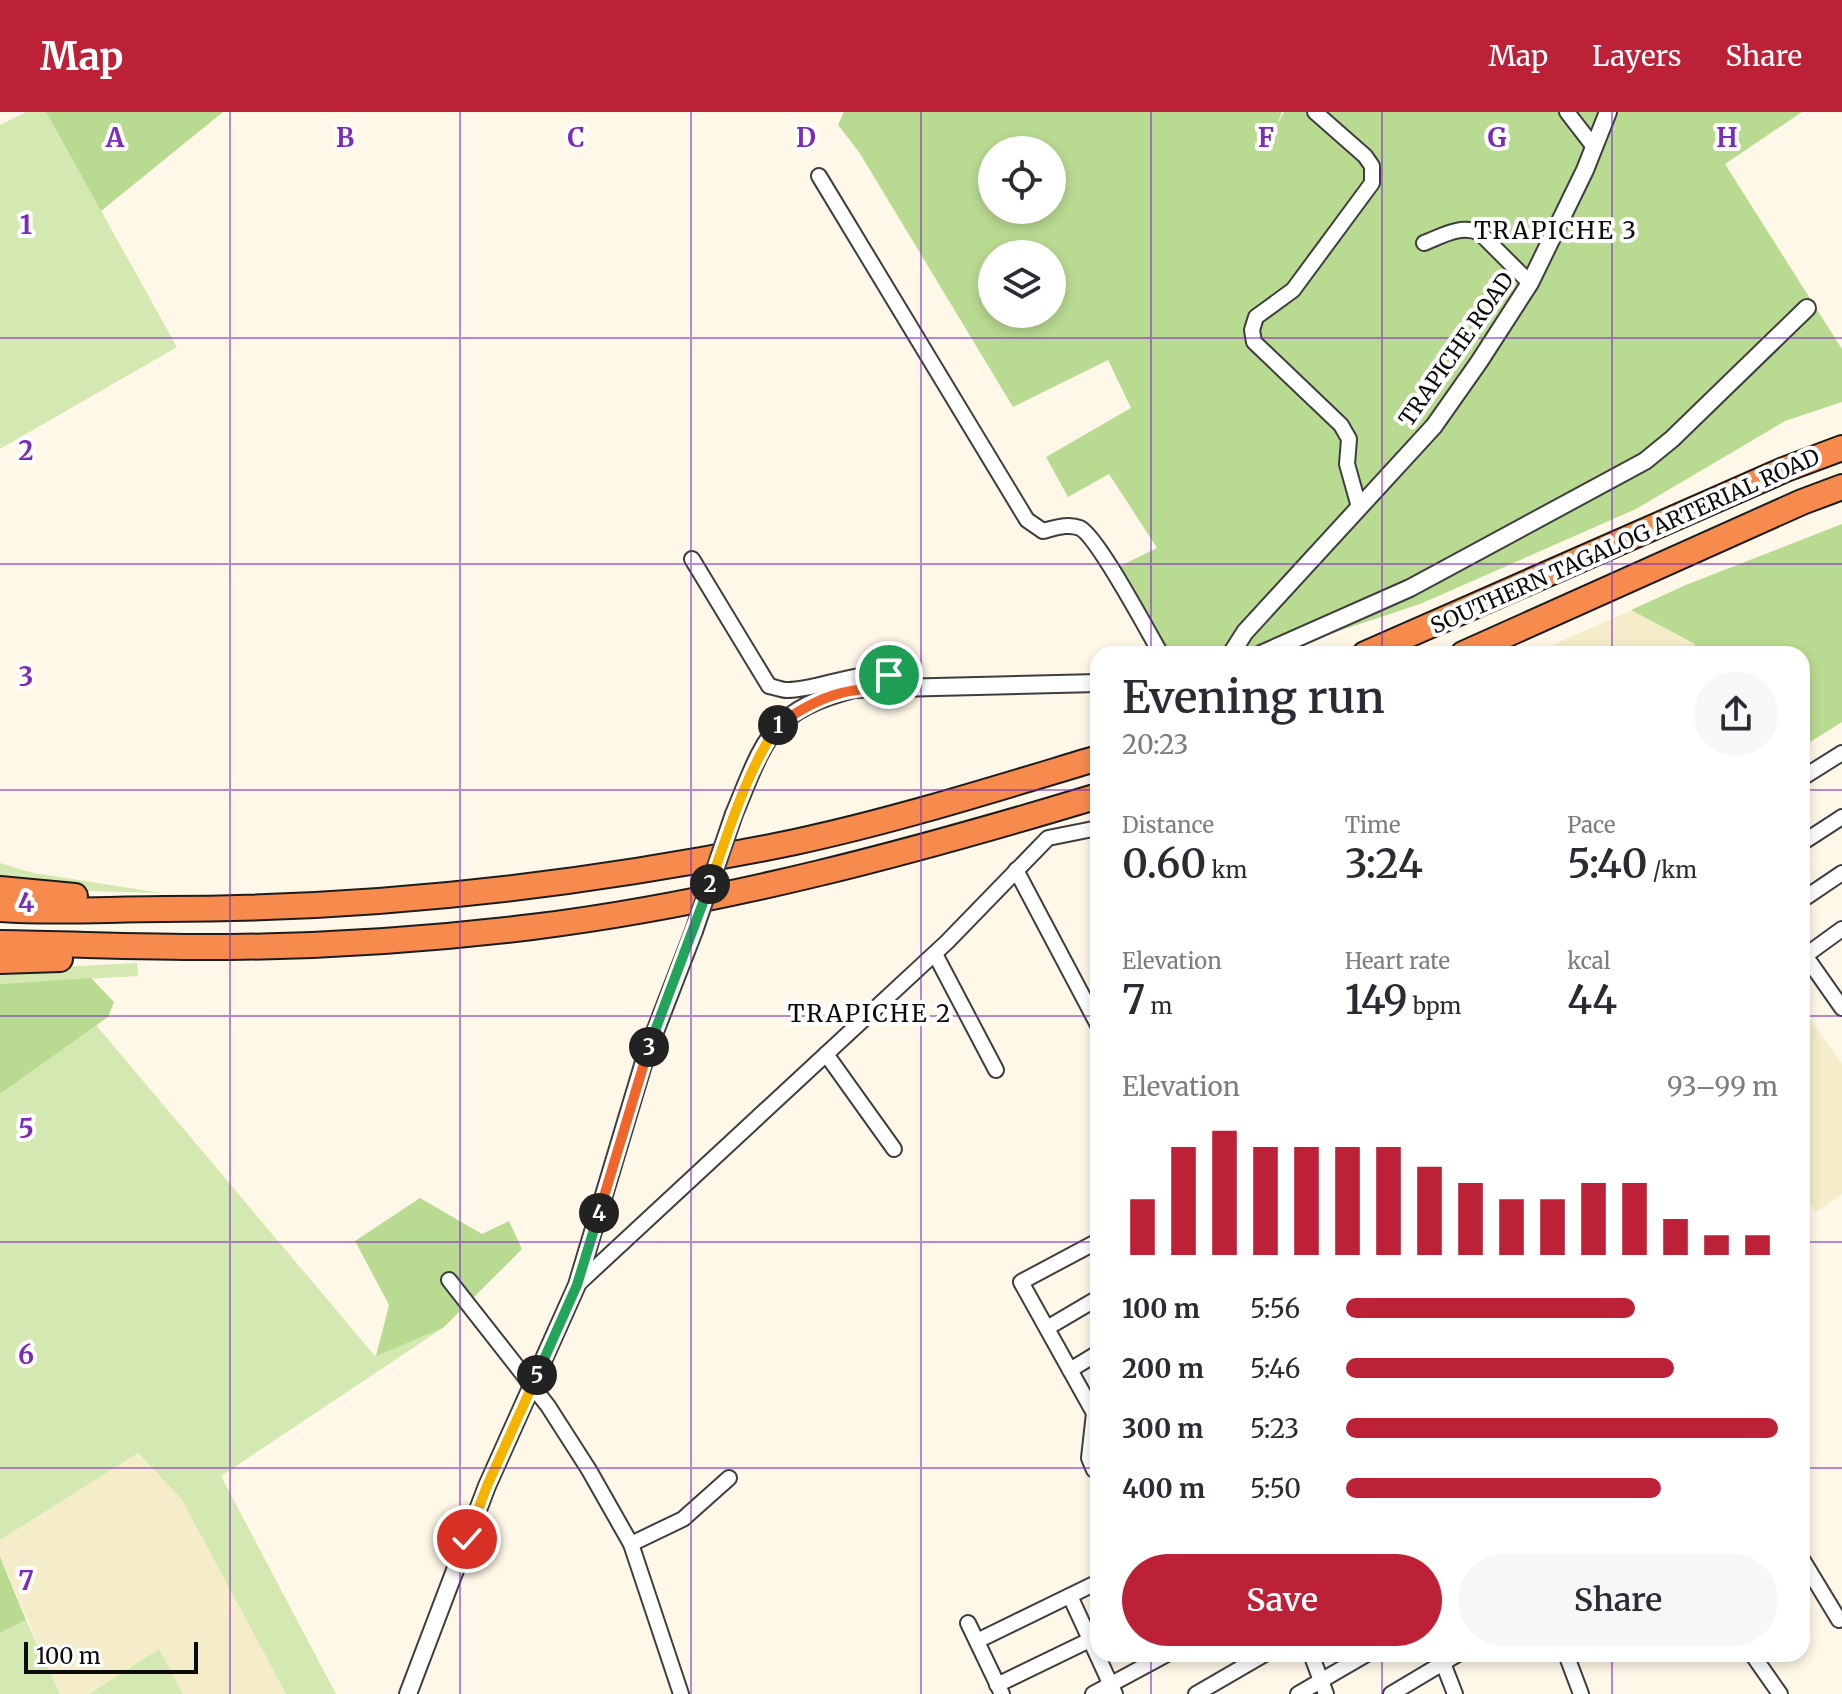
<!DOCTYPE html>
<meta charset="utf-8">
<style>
:root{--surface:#fff;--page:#f7f7f7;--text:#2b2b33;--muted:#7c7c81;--accent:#bc2138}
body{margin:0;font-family:Merriweather,serif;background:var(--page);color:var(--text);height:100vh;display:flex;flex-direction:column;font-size:30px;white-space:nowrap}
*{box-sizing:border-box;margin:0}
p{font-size:26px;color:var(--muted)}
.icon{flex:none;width:44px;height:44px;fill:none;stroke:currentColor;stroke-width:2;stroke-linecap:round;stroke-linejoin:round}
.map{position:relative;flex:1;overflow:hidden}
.side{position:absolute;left:1090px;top:534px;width:720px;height:1016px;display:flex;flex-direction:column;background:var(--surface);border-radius:24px;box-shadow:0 4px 12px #0003}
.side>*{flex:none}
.fabs{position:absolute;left:978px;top:24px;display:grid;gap:16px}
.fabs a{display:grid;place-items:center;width:88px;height:88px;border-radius:50%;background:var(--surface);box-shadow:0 4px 12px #0003;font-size:40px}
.scale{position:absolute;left:24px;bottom:20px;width:174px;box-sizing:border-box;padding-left:8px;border:4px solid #0b0b0b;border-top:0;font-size:22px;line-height:28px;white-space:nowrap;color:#0b0b0b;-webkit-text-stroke:6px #fff;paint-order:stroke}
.pin{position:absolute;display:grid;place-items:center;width:68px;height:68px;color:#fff;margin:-34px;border:4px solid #fff;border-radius:50%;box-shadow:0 2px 8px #0007}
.km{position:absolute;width:40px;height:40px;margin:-20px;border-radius:50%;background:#222;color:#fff;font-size:22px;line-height:40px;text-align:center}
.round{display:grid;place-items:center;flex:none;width:84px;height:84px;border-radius:42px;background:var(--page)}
.overview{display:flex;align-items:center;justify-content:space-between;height:136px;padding:0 32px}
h1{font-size:44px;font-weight:600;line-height:60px}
.figures{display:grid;grid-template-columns:repeat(3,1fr);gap:12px;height:136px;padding:8px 32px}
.figures div{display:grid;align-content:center}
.figures b{font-size:40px;font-weight:600}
.figures small{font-size:22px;font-weight:400}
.figures p{font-size:22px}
.chart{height:224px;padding:16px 32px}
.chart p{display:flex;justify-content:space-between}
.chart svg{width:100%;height:144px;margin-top:8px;stroke:var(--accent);stroke-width:6}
.cta{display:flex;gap:16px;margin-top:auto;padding:16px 32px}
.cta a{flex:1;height:92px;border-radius:48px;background:var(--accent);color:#fff;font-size:32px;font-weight:600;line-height:92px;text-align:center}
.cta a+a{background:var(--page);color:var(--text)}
ul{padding:0 32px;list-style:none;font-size:26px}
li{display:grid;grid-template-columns:128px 96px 1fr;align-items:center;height:60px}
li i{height:20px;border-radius:10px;background:var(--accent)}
header{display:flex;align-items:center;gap:48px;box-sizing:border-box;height:112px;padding:0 40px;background:var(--accent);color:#fff}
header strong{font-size:38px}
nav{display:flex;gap:44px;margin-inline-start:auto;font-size:28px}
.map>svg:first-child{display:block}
.farmland{fill:#f5edc9}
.green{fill:#d4e9b2}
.forest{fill:#b9da91;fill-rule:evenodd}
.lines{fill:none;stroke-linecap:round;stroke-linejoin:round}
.minor-casing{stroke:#3e3e3e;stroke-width:18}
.tertiary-casing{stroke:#3e3e3e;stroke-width:20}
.motorway-casing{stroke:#1c1c1c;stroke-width:28}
.minor{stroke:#fff;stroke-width:14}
.tertiary{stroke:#fff;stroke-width:16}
.motorway{stroke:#f78b4e;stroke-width:24}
.tertiary-bridge-casing{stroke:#3e3e3e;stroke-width:20;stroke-linecap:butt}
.tertiary-bridge{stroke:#fff;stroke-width:16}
.split-1-casing{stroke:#fff;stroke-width:16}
.split-2-casing{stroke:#fff;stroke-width:16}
.split-3-casing{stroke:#fff;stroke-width:16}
.split-4-casing{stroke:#fff;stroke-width:16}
.split-5-casing{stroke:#fff;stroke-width:16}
.split-6-casing{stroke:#fff;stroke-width:16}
.split-1{stroke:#f0652b;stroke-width:10}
.split-2{stroke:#f5b400;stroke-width:10}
.split-3{stroke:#22a559;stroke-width:10}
.split-4{stroke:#f0652b;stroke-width:10}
.split-5{stroke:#22a559;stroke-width:10}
.split-6{stroke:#f5b400;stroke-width:10}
.grid{fill:none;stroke:#7b2cbf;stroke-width:2;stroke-opacity:0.55}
.labels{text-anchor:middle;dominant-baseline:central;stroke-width:8;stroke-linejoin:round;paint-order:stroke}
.street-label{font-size:22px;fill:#0b0b0b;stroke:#fff}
.neighbourhood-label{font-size:24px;letter-spacing:2px;fill:#0b0b0b;stroke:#fff}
.grid-label{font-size:26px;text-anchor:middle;font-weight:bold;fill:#7b2cbf;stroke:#fff;stroke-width:8;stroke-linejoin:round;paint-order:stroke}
</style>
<header>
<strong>Map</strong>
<nav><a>Map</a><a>Layers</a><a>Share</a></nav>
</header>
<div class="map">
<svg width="1842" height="1582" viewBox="0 0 1842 1582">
<rect width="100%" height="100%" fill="#fff8e8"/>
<g class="farmland">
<polygon points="1635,497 1696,533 1692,542 1531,542"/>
<polygon points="1802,896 1842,952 1842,1082 1816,1100 1802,1077"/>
<polygon points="137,1341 182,1388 286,1582 183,1582 159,1537 89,1582 60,1582 0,1445 0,1428"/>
</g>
<g class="green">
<polygon points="26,0 46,0 177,235 0,337 0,13"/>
<polygon points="0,751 34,761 162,781 48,778 0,771"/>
<polygon points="137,851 138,864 0,872 0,858"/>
<polygon points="96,913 375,1244 443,1216 221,1364 336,1582 286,1582 182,1388 138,1341 0,1428 0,982"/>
<polygon points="26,1508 60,1582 0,1582 0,1521"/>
<polygon points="159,1537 183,1582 89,1582"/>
</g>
<g class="forest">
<polygon points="46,0 223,0 101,99"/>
<path d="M844,0H1282L1277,13L1284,0H1802L1725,52L1842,237V290L1785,309L1636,397L1420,492L1269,542H1160L1112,458L1157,436L1109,362L1068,385L1046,345L1131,296L1108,248L1013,295L859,40L838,13ZM992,38H1052V98H992ZM992,142H1052V202H992Z"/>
<polygon points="1842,412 1842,610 1802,635 1802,542 1692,542 1695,532 1631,498 1688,472"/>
<polygon points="91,866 114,890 108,905 0,982 0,872"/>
<polygon points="420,1086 482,1122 509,1109 522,1137 443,1216 376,1244 389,1193 355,1129"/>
<polygon points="0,1445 26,1508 0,1521"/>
</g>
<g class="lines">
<defs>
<g id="minor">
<polyline points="1315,0 1365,44 1372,54 1372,71 1293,178 1256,205 1252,218 1254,230 1341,313 1349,327 1347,352 1359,395"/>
<polyline points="1567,0 1594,35"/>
<path d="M819,64L1027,408L1043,419C1055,416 1068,411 1080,416C1098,425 1148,520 1161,542"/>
<path d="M1424,131C1442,124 1461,112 1480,121L1530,171"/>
<path d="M692,447L769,574C775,575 781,578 787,578C822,579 885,544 914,574"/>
<polyline points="1802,666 1842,641"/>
<polyline points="1802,731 1842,705"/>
<polyline points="1016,758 1098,913"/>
<polyline points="1802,788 1842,761"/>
<polyline points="1802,839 1842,896"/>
<polyline points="935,842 996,958"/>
<polyline points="1802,846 1842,817"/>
<polyline points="826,942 894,1037"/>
<polyline points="449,1168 548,1294 589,1358 631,1432 681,1582"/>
<polyline points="577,1173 947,830 1048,726 1098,716"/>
<polyline points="1047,1216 1098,1186"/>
<polyline points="1070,1258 1021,1170 1098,1129"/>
<polyline points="1094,1358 1089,1346 1094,1301 1070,1258 1098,1241"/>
<polyline points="631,1432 683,1407 729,1366"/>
<polyline points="1802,1447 1839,1508"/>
<polyline points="1070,1484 1115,1582"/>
<polyline points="968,1511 1002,1582"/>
<polyline points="977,1529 1098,1470"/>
<polyline points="1311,1542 1326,1582"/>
<polyline points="1566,1542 1581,1582"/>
<polyline points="1752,1542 1780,1582"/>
<polyline points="997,1573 1098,1524"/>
<polyline points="1093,1582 1167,1542"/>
<polyline points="1196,1582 1265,1542"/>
<polyline points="1298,1582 1367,1542"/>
<polyline points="1391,1582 1443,1551"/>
<polyline points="1455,1582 1443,1551 1458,1542"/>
</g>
<g id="tertiary">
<polyline points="1231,542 1245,520 1434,314 1479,250 1530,171 1585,58 1608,0"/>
<polyline points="1261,542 1410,476 1645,349 1672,327 1807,196"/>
<path d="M734,702C765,628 769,599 854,577L1098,571"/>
<polyline points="408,1582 487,1374 577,1173 646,943 694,819"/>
</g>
<g id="motorway">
<polyline points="1365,542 1786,357 1842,336"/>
<polyline points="1463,542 1802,390 1842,375"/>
<polyline points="0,777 75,784"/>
<path d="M0,797C54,801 109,797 164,797C376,797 587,773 795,730C897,708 998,676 1098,646"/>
<path d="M0,831C77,832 154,836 230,835C330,834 433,827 532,815C725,791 912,740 1098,684"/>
<polyline points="0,849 60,847"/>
</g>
</defs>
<use href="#minor" class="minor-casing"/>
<use href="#tertiary" class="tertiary-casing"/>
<use href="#motorway" class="motorway-casing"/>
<use href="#minor" class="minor"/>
<use href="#tertiary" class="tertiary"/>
<use href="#motorway" class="motorway"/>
<defs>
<polyline id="tertiary-bridge" points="694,819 734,702"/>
</defs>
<use href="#tertiary-bridge" class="tertiary-bridge-casing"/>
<use href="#tertiary-bridge" class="tertiary-bridge"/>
</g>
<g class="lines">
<defs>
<path id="split-1" d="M778,613C830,576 852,577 914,574L907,567L889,563"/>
<path id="split-2" d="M710,772C729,718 746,660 778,613"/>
<polyline id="split-3" points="649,935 710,772"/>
<polyline id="split-4" points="599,1101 649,935"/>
<polyline id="split-5" points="537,1263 577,1173 599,1101"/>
<polyline id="split-6" points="467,1427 487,1374 537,1263"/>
</defs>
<use href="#split-1" class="split-1-casing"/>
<use href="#split-2" class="split-2-casing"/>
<use href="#split-3" class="split-3-casing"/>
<use href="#split-4" class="split-4-casing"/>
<use href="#split-5" class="split-5-casing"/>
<use href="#split-6" class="split-6-casing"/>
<use href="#split-1" class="split-1"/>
<use href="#split-2" class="split-2"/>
<use href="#split-3" class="split-3"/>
<use href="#split-4" class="split-4"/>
<use href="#split-5" class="split-5"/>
<use href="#split-6" class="split-6"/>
</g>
<path class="grid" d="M230,0V1582M460,0V1582M691,0V1582M921,0V1582M1151,0V542M1382,0V542M1612,0V542M0,226H1842M0,452H1842M0,678H1098M1802,678H1842M0,904H1098M1802,904H1842M0,1130H1098M1802,1130H1842M0,1356H1098M1802,1356H1842M1151,1542V1582M1382,1542V1582M1612,1542V1582"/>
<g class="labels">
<g class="street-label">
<text transform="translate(1456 237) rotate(-55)">TRAPICHE ROAD</text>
<text transform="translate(1625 429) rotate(-24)">SOUTHERN TAGALOG ARTERIAL ROAD</text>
</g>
<g class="neighbourhood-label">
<text x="1556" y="118">TRAPICHE 3</text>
<text x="870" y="901">TRAPICHE 2</text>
</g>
</g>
<g class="grid-label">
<text x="115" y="35">A</text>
<text x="345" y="35">B</text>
<text x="576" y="35">C</text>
<text x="806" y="35">D</text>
<text x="1266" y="35">F</text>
<text x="1497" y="35">G</text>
<text x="1727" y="35">H</text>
<text x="26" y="122">1</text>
<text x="26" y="348">2</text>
<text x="26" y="574">3</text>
<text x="26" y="800">4</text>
<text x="26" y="1026">5</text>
<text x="26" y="1252">6</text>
<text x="26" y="1478">7</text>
</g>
</svg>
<div class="fabs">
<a><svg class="icon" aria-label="locate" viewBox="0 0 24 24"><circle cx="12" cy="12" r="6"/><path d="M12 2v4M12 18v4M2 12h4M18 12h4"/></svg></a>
<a><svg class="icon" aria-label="layers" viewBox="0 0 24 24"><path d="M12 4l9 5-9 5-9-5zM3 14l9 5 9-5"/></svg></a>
</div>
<div class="scale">100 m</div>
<div class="pin" style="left:889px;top:563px;background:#1e9e55"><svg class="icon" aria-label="arrive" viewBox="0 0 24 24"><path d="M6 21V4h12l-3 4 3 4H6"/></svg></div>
<div class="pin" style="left:467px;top:1427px;background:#d93025"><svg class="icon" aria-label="check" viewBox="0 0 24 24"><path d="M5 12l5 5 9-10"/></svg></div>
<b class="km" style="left:778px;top:613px">1</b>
<b class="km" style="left:710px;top:772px">2</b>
<b class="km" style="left:649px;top:935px">3</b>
<b class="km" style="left:599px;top:1101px">4</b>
<b class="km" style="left:537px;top:1263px">5</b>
<section class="side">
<div class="overview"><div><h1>Evening run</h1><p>20:23</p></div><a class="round"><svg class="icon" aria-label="share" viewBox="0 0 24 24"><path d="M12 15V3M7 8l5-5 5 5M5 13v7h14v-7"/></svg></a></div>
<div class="figures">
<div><p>Distance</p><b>0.60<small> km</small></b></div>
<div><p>Time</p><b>3:24</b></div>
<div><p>Pace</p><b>5:40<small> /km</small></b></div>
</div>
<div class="figures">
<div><p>Elevation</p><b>7<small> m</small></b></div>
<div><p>Heart rate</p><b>149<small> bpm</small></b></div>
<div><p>kcal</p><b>44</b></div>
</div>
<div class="chart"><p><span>Elevation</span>93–99 m</p>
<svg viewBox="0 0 160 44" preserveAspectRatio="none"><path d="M5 44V27M15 44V11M25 44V6M35 44V11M45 44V11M55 44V11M65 44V11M75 44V17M85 44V22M95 44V27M105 44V27M115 44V22M125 44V22M135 44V33M145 44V38M155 44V38"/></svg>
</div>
<ul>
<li><b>100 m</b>5:56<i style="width:67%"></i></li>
<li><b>200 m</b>5:46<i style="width:76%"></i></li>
<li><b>300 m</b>5:23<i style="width:100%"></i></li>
<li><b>400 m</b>5:50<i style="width:73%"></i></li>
</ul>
<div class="cta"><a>Save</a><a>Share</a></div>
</section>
</div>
